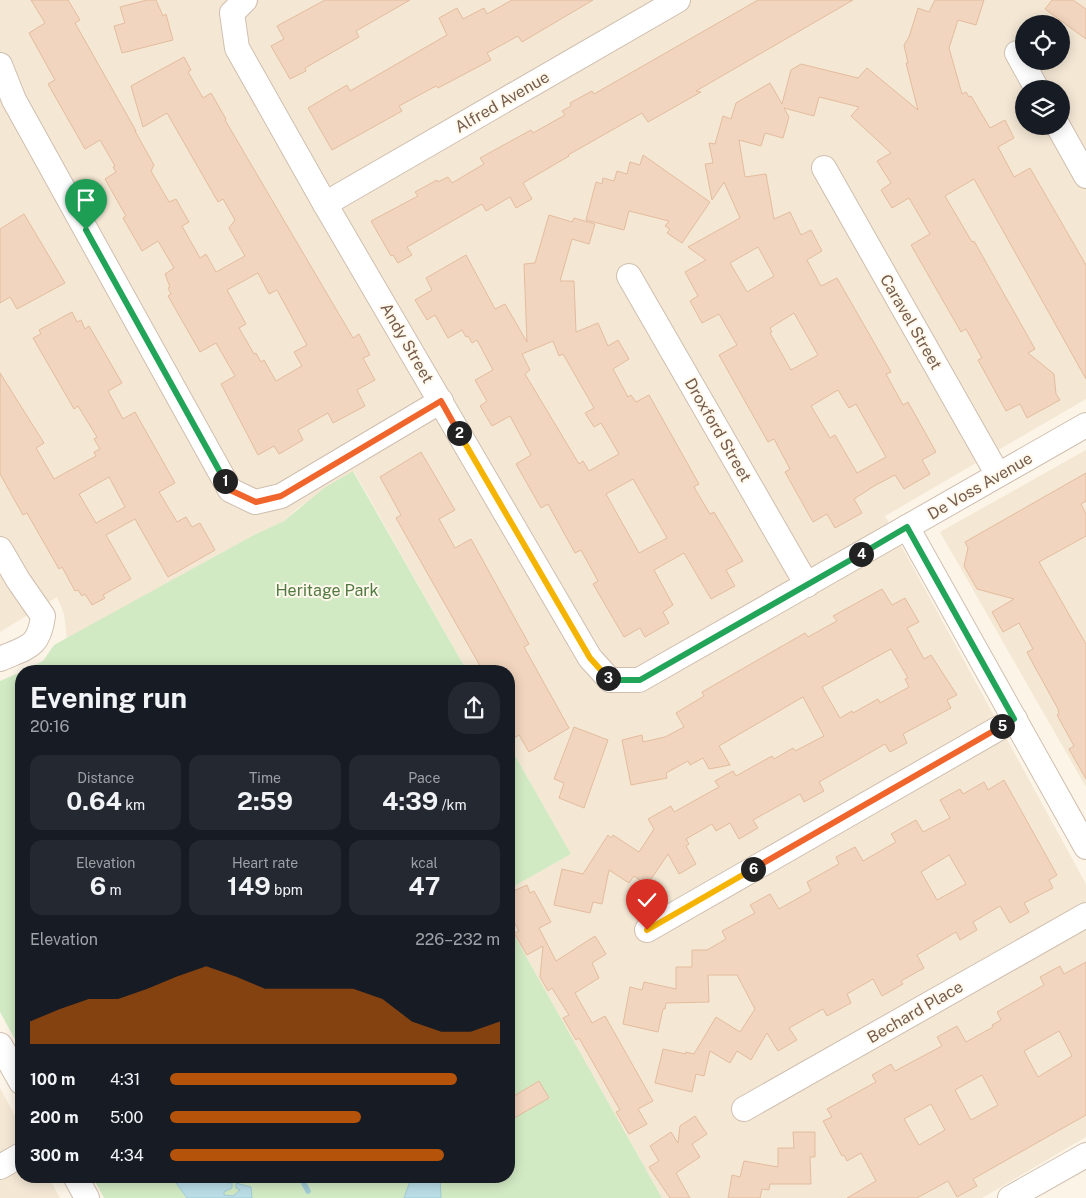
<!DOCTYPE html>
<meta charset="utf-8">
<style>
:root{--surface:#171b24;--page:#242831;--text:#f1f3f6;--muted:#9ea1a6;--accent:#b45309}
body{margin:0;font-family:"Public Sans",sans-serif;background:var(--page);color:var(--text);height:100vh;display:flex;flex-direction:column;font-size:19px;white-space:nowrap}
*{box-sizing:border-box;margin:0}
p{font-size:16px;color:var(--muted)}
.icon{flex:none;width:28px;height:28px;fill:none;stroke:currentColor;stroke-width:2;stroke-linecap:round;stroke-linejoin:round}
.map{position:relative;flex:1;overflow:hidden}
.sheet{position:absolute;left:15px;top:665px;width:500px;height:518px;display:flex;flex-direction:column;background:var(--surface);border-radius:20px;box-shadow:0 2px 12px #0003}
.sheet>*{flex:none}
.buttons{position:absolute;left:1015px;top:15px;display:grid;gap:10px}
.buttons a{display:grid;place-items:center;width:55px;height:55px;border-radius:50%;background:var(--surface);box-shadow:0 2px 12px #0003;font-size:25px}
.pin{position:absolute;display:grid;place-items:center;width:42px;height:42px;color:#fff;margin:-51px -21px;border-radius:50% 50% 50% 0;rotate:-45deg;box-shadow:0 0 5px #0007}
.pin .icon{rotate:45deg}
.km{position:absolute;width:25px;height:25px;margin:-12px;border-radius:50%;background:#222;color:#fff;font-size:14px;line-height:25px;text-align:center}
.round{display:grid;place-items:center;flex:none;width:52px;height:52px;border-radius:20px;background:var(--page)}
.headline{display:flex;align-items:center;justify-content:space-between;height:85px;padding:0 15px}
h1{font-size:28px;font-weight:700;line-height:38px}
.metrics{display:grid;grid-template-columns:repeat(3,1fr);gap:8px;height:85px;padding:5px 15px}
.metrics div{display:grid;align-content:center;border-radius:12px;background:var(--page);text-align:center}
.metrics b{font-size:25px;font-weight:700}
.metrics small{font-size:14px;font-weight:400}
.metrics p{font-size:14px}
.chart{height:140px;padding:10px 15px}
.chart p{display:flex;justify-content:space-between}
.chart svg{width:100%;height:90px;margin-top:5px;fill:var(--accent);opacity:.7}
ul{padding:0 15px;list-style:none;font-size:16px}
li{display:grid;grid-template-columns:80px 60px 1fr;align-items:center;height:38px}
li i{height:12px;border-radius:6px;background:var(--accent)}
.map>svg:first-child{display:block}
.residential{fill:#f4e7d4;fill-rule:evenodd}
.green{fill:#d2eac4}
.water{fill:#badde6;stroke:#a1ccd7}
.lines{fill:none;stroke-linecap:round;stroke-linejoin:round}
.stream{stroke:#a1ccd7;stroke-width:5.5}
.building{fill:#f1d5be;stroke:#e4bc9e;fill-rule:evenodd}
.minor-casing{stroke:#d0bfaf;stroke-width:26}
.minor{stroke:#fff;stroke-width:24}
.split-1-casing{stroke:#fff;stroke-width:10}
.split-2-casing{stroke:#fff;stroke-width:10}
.split-3-casing{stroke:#fff;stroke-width:10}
.split-4-casing{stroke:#fff;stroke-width:10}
.split-5-casing{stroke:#fff;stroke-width:10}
.split-6-casing{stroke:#fff;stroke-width:10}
.split-7-casing{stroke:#fff;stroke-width:10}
.split-1{stroke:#22a559;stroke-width:6}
.split-2{stroke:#f0652b;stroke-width:6}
.split-3{stroke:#f5b400;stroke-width:6}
.split-4{stroke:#22a559;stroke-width:6}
.split-5{stroke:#22a559;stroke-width:6}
.split-6{stroke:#f0652b;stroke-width:6}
.split-7{stroke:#f5b400;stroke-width:6}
.labels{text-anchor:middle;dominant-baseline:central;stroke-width:4;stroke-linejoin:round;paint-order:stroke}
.street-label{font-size:16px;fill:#755c4b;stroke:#fff8ec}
.park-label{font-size:16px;fill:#517a42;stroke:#fff8ec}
</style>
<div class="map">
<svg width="1086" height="1198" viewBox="0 0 1086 1198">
<rect width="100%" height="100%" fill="#fcf4e6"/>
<g class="residential">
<path d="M0,0H1086V399L885,516L1086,884V1137L982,1198H662L509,926V889L571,854L509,745V671H467L354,471L298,508L284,521L252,536L67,639L64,614L57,597L0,632ZM1024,24H1061V61H1024ZM1024,89H1061V126H1024Z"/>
<polygon points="1086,450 1086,787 940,532"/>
<polygon points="0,1088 21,1127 21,1176 48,1176 60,1198 0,1198"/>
</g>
<g class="green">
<polygon points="353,471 467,671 23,671 43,661 54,645 252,536 284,521 324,488"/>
<polygon points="21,672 21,1050 0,1012 0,681"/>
<polygon points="509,745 571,854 509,889"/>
<polygon points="509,926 662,1198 104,1198 92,1176 509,1176"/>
</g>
<g class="water">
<polygon points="171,1176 198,1176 210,1181 232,1183 232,1188 224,1192 224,1195 233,1196 240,1190 236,1188 236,1183 251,1187 252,1198 187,1198"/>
<polygon points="412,1176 440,1176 441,1198 404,1198"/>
</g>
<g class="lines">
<polyline class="stream" points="300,1176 308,1191"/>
</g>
<g class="building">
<path d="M31,0H68L80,20L75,23L136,131H135L154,165L151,171L169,202L176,199L189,222L182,226L200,258L206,254L216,272L245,256L229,228L235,220L223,199L218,202L167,113L143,127L131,86L184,57L191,70L188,72L203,98L211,93L226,119L225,120L353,338L359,334L370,355L363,358L375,380L357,390L365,406L333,423L328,413L298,430L303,440L279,454L274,446L258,455L221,384L235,376L216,343L200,352L168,296L171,294L168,288L170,287L165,274L174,268L158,241L142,251L123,218L126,216L105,179L116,172L113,167L115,166L100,140L85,149L48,84L55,80L29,33L45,23ZM258,273L269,294L277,290L307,345L294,352L302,366L276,381L264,360L261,362L256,353L254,354L239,328L246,324L227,290Z"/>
<polygon points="147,0 156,0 163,16 166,14 173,40 122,53 114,26 125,23 120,7"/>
<polygon points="325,0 410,0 356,31 359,37 305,68 306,71 290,79 271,46 284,39 277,26"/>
<polygon points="512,0 593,0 522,42 518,36 487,53 491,60 438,88 436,86 399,106 402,111 332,150 308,108 347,85 350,91 447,35 439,18 457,8 463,19 484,8 487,14"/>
<polygon points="758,0 853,0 696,91 701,92 648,122 642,113 568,155 569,156 523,183 532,199 516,208 510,197 486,211 482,204 407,247 412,255 398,263 393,255 391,256 371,221 418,196 415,192 437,180 438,182 448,177 452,183 484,164 480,158 531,130 533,133 565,115 562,111 571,106 570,103 592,91 594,94"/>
<path d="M935,0H984L976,25L958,20L949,48L962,94L966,92L969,97L971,96L990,128L1005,120L1014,138L998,147L1014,177L1030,168L1086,265V379L974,179L945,196L972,242L974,241L1035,349L1028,353L1054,374L1056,394L1060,400L1027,418L1020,404L1006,411L978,360L982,358L966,329L961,332L911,245L930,234L909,198L892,208L881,190L891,183L877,161L891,153L851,116L859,107L819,97L814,116L784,108L789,117L783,138L765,133L761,146L739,140L745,177L766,174L774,219L790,212L801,235L811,230L822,251L807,260L821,286L837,278L891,372L886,374L903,405L908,402L936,452L922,460L930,474L904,489L895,475L874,486L854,499L862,513L835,528L827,514L813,522L785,472L790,469L774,439L768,442L719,355L737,345L719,314L702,323L690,301L698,296L685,272L706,260L688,247L740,218L724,182L712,200L705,164L713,163L709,143L715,144L723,116L731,119L736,103L770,83L782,104L791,70L801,64L858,78L867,68L918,110L906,63H908L904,45L909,37L918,8L929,12ZM758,247L774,276L747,292L730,263ZM794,313L818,355L791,370L770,333L772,332L770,328ZM838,390L849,408L856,404L886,457L857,473L835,435L830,438L811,406Z"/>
<polygon points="1052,0 1073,0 1086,9 1086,39 1045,9"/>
<polygon points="643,155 710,202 682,243 667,233 670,229 665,226 669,221 629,211 624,230 586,220 596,182 602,184 603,178 614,181 617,171 627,174 630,162 640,165"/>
<polygon points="24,214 65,283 17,309 10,297 0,303 0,229"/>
<path d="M549,215L572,222L574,218L595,224L589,244L572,239L560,281H574L576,332L598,323L608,346L618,340L629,359L613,369L628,397L631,395L636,402L649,395L699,484L694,487L710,514L714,512L743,561L726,570L735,586L711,599L684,553L654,570L673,605L663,612L669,623L645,637L640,628L624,637L593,584L598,581L581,550L575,553L548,504L541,508L516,464L531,455L510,416L492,426L480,406L487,401L475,380L493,370L477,340L472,343L468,336L466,337L462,330L448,338L435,315L427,320L415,300L432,290L426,278L466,255L495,309L505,304L527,342L524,264L535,263ZM553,341L559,356L563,354L594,408L585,413L594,427L601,423L619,454L589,471L583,461L579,464L525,374L530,370L522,354ZM633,479L667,538L639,553L606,494Z"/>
<path d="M72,312L77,322L81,320L85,329L89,326L122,383L108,391L123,419L135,412L175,483L159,492L177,522L186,517L192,527L200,523L215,550L168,577L135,519L106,535L131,579L103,595L105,598L92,605L85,594L82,596L78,590L75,591L62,567L59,569L27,513L23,515L0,474V373L44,443L36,448L54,479L96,456L94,452L100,449L94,439L97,437L78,406L74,409L33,338L41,334L39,330ZM109,477L125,507L96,523L79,494Z"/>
<polygon points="421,452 455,510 439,519 455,548 471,539 529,644 524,647 569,728 529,752 519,735 509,741 509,671 483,671 396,518 401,515 380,477"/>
<polygon points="1086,473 1086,501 1081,504 1086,514 1086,536 1039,562 1086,644 1086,779 1069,749 1074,746 1057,715 1059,714 1058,709 1031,660 1027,652 1033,649 1019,623 1003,632 992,612 1014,599 977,589 964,566 968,548 965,542"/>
<path d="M882,589L892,605L905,598L919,622L907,628L924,659L931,655L957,695L947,700L951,708L903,734L907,743L890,752L885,744L819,782L824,791L804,802L800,794L753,820L758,828L739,839L730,823L716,831L712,824L686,839L689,844L686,846L696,864L679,874L668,854L647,885L634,876L629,883L609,870L602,904L593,902L590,913L554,905L562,869L583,874L608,835L611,838L613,835L639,852L654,829L648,819L671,806L674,812L719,787L715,781L733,771L736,776L772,756L774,759L793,748L795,751L824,736L803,697L719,746L730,765L709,769L703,758L690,765L688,761L666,773L667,778L631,785L622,740L642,735L643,742L665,737L684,727L676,713L704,696L702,692L805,633L808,637L837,621L833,616ZM891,649L908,678L905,679L909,687L880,703L878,699L853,713L852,711L840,718L822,687Z"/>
<polygon points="574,727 608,740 584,808 559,798 564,783 554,779"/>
<path d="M1004,780L1057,875L1049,880L1053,888L1024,903L1029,912L1010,923L1000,906L973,922L977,930L960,940L956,932L917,955L924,968L901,981L903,984L882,996L873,979L847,994L851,1003L827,1016L823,1009L789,1028L797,1040L778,1051L767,1033L751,1060L737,1051L730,1063L710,1051L704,1076L696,1074L692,1092L655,1083L663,1049L686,1054V1052L694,1054L716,1017L740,1032L755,1009L737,975H708L709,1002L666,1003L665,1009H663L658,1032L623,1024L630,987L642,990L644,982L676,989V967H692V950H707L726,939L722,931L755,913L750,905L770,894L779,909L811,891L807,882L839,864L836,857L855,847L863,861L896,842L891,834L916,820L923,832L950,818L940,800L960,789L963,794L984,782L988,790ZM949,855L966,884L937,900L921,872Z"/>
<polygon points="527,885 530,893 534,891 551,922 539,928 556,961 595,936 606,954 592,963 599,978 575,993 592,1023 605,1016 653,1101 638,1109 647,1124 629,1134 616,1112 620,1110 579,1038 576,1040 563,1018 569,1015 552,988 548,991 540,977 543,946 527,955 514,933 519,931 509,913 509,893"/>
<path d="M1086,962V1115L973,1179L977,1186L957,1197L948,1181L917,1198H847L876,1181L861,1153L847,1161L844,1155L842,1156L823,1121L832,1117L827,1109L876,1082L872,1075L891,1064L895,1071L942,1046L937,1037L957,1026L966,1042L993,1027L992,1025L1001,1020L997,1012L1044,985L1040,977L1060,966L1064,974ZM1059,1031L1072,1056L1038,1077L1024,1051ZM982,1075L998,1105L971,1120L955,1090ZM931,1104L945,1130L919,1145L904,1119Z"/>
<polygon points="539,1081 549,1098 509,1121 509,1099"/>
<polygon points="695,1116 707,1134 692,1144 700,1157 676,1173 690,1198 670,1198 649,1167 659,1161 650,1146 671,1132 678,1143 680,1126"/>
<polygon points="793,1132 815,1132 815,1157 810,1157 811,1184 770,1184 769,1190 762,1189 760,1198 728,1198 732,1175 740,1177 744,1161 778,1167 778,1148 794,1148"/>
</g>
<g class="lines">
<defs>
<g id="minor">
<polyline points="245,0 232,13 237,48 325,204 590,658 610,680 639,680 1086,425"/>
<polyline points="1017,53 1037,89"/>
<polyline points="0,65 14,100 230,490 255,502 281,496 441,401"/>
<polyline points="1058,126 1086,176"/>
<polyline points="824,168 998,475"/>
<polyline points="325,204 678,0"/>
<polyline points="629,276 807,585"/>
<polyline points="907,527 1086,847"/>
<path d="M0,549L18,580L43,616C39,648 27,647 0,659"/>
<polyline points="647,930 1015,719"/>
<polyline points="0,1045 21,1082"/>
<polyline points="744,1109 1086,915"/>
<polyline points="0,1167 21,1155"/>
<polyline points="75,1176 87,1198"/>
<polyline points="1010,1198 1086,1155"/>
</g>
</defs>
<use href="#minor" class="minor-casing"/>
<use href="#minor" class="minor"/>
</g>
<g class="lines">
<defs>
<polyline id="split-1" points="86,230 225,481"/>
<polyline id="split-2" points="225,481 230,490 256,502 281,496 441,401 459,433"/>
<polyline id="split-3" points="459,433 590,658 608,678"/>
<polyline id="split-4" points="608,678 610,680 640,680 861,554"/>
<polyline id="split-5" points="861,554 907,527 1014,719 1002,726"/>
<polyline id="split-6" points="753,869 1002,726"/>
<polyline id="split-7" points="647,930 753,869"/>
</defs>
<use href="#split-1" class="split-1-casing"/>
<use href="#split-2" class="split-2-casing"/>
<use href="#split-3" class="split-3-casing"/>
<use href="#split-4" class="split-4-casing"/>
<use href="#split-5" class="split-5-casing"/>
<use href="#split-6" class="split-6-casing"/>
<use href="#split-7" class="split-7-casing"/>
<use href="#split-1" class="split-1"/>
<use href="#split-2" class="split-2"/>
<use href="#split-3" class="split-3"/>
<use href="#split-4" class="split-4"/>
<use href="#split-5" class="split-5"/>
<use href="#split-6" class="split-6"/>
<use href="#split-7" class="split-7"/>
</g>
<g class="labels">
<g class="street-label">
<text transform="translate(502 102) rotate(-30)">Alfred Avenue</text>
<text transform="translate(911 322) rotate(60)">Caravel Street</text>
<text transform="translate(407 343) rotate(60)">Andy Street</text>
<text transform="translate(718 430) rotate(60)">Droxford Street</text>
<text transform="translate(980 486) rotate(-30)">De Voss Avenue</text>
<text transform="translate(915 1012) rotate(-30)">Bechard Place</text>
</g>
<g class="park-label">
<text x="327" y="590">Heritage Park</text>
</g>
</g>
</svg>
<div class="buttons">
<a><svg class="icon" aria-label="locate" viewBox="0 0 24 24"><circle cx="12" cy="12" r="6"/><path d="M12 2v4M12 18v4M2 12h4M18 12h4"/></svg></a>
<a><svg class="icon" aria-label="layers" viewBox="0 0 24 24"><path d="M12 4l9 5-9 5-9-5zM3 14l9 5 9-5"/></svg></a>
</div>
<div class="pin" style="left:86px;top:230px;background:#1e9e55"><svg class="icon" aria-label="arrive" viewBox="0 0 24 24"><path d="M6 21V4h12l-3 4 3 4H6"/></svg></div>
<div class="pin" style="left:647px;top:930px;background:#d93025"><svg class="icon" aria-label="check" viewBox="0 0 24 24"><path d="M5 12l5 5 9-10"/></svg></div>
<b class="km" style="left:225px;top:481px">1</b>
<b class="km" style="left:459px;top:433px">2</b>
<b class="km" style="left:608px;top:678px">3</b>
<b class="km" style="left:861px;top:554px">4</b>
<b class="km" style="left:1002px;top:726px">5</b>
<b class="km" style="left:753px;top:869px">6</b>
<section class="sheet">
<div class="headline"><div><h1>Evening run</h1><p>20:16</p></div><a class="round"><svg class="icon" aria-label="share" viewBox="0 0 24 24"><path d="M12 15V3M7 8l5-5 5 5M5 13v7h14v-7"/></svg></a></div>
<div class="metrics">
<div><p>Distance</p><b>0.64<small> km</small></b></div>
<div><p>Time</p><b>2:59</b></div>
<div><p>Pace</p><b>4:39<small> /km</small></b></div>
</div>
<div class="metrics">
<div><p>Elevation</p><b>6<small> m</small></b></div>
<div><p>Heart rate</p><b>149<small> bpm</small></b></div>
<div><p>kcal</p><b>47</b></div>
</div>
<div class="chart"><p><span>Elevation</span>226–232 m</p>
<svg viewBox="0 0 160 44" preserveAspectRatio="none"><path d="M0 44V33L10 27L20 22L30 22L40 17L50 11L60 6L70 11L80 17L90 17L100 17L110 17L120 22L130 33L140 38L150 38L160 33V44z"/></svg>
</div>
<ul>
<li><b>100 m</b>4:31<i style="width:87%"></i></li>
<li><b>200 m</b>5:00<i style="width:58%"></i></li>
<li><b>300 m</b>4:34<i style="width:83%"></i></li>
</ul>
</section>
</div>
